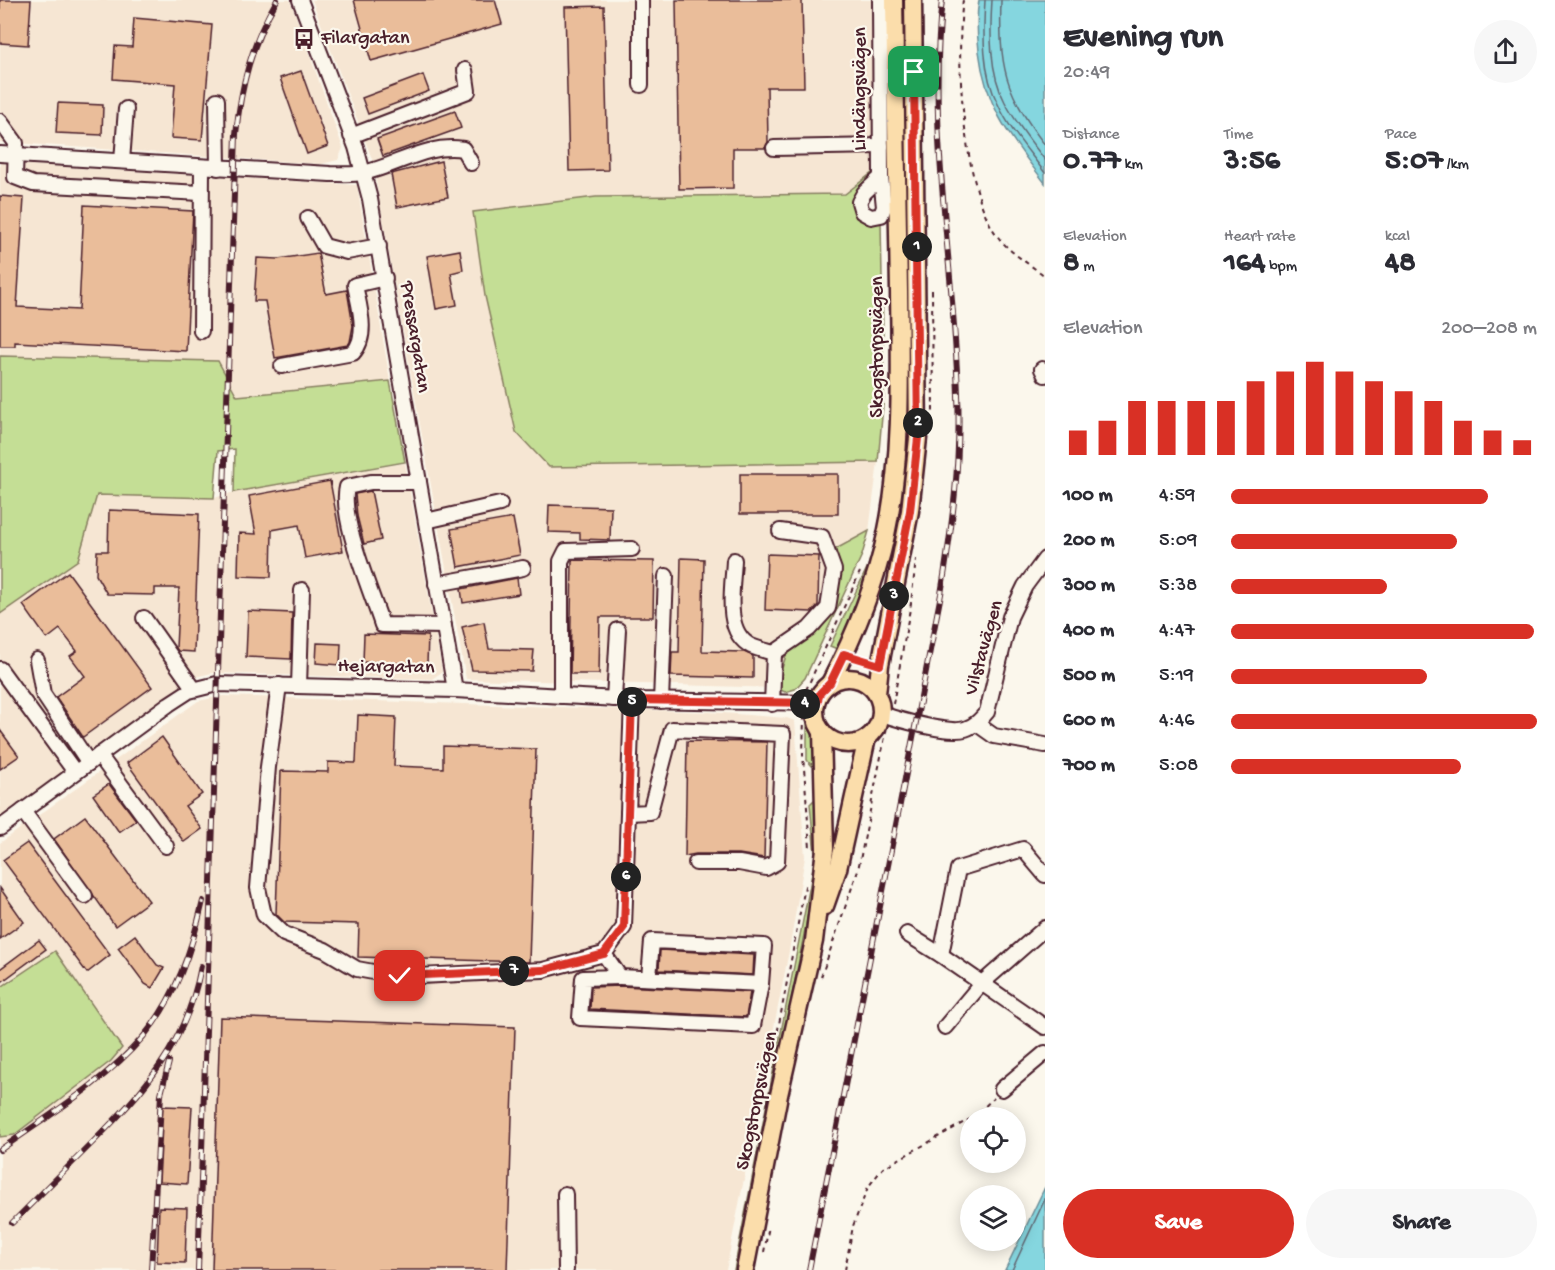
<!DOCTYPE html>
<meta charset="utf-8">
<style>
:root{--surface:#fff;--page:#f7f7f7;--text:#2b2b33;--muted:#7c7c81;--accent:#d93025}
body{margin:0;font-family:"Gochi Hand",sans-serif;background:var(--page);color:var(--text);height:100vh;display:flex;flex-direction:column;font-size:22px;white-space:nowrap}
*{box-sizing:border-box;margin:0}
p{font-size:20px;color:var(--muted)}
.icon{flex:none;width:33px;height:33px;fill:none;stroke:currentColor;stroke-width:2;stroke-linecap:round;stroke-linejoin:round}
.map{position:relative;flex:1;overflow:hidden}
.side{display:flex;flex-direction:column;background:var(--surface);width:510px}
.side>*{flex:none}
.fabs{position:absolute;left:960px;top:1107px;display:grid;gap:12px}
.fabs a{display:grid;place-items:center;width:66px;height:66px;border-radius:50%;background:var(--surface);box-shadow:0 3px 15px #0003;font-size:30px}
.pin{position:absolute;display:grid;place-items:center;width:51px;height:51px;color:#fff;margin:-26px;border-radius:12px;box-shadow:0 3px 9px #0006}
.km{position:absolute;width:30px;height:30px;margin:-15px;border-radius:50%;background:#222;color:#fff;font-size:16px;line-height:30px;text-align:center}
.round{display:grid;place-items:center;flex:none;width:63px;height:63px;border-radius:32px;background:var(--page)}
.overview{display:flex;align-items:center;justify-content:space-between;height:102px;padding:0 18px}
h1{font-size:33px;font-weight:800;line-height:45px}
.stats{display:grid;grid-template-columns:repeat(3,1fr);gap:9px;height:102px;padding:6px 18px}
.stats div{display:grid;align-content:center}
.stats b{font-size:30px;font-weight:800}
.stats small{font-size:16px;font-weight:400}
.stats p{font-size:16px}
.chart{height:168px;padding:12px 18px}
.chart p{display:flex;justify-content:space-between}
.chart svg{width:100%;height:108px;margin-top:6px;stroke:var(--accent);stroke-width:6}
.primary-button{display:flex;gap:12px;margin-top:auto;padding:12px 18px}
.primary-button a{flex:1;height:69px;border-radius:36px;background:var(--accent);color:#fff;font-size:24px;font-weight:800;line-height:69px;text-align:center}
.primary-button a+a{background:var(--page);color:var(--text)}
ul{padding:0 18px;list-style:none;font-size:20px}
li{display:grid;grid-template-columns:96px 72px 1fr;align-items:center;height:45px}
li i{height:15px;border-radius:8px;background:var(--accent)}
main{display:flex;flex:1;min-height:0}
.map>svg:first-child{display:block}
.built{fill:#f6e6d3}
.green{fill:#c4de95;stroke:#877e60;stroke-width:1.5}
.water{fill:#85d6df;stroke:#6d8d97;stroke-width:1.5}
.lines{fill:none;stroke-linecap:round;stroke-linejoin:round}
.shore{stroke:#626873;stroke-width:1.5}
.building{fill:#eabd9a;stroke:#4a1f2b;stroke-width:1.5}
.minor-casing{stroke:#4a1f2b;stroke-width:18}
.major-casing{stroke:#4a1f2b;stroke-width:21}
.path{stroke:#4a1f2b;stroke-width:2;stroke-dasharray:4.5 4.5;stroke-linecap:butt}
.minor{stroke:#fbf7ec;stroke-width:14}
.major{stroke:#fbddab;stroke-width:16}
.rail-casing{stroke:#4a1f2b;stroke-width:6}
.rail{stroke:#fbf7ec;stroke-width:4;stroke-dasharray:11;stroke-linecap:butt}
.route-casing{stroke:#fff;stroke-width:12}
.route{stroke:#d93025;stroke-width:8}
.labels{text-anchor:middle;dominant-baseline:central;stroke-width:4.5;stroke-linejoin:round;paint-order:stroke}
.poi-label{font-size:20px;fill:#4a1f2b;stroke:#fbf7ec;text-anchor:start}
.street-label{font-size:20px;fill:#4a1f2b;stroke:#fbf7ec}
</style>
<main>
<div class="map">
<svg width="1045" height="1270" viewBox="0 0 1045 1270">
<rect width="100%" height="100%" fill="#fbf7ec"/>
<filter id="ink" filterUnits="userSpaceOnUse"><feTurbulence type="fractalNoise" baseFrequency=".0167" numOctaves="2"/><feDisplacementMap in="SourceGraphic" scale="12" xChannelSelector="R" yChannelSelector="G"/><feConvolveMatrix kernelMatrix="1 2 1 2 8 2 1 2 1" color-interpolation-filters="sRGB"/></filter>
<g filter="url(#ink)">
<g class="built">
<polygon points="0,0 290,0 343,148 338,160 321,164 0,142"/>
<polygon points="312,0 872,0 876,150 873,172 845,194 596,197 473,212 549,467 878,462 869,531 836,549 837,581 831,611 820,630 787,652 776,688 466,679 372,159"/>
<polygon points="0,163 357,185 390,381 237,396 217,361 0,356"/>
<polygon points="405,463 442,672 432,679 212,673 199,676 171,693 0,819 0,614 78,560 97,495 214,498 234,492"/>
<polygon points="223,696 709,712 787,718 795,721 805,857 789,951 726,1270 0,1270 0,843 198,701"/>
</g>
<g class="green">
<polygon points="888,93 895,425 891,476 876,552 842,651 830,646 868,566 877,535 885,492 892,392"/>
<path d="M873,172C859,191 842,205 868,224L881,222L884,394L878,462L549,467L516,432L485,296L473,212L596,197L845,194Z"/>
<polygon points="0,356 218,361 237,396 390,381 405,462 234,492 235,449 218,451 214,498 97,495 78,560 0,614"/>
<polygon points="869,531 862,555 805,678 795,689 785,692 776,688 787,652 820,630 831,611 837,581 836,549"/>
<polygon points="807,722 814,735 816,765 812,766 807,760"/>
<polygon points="816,798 817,856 810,904 738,1270 734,1270 810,885 815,854 810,804"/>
<polygon points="55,951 122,1048 111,1061 14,1135 0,1137 0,988"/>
</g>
<g class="water">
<path d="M979,0H1045V183C1011,138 986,109 979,51C977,34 976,17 979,0Z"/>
<polygon points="1045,1187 1045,1270 1005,1270"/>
</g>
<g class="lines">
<g class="shore">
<path d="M985,0C983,34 982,73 998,104C1009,129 1029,151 1045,173"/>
<path d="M992,0C990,33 989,72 1005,102C1015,122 1031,142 1045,160"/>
<path d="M1001,0C999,66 1004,92 1045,145"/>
<polyline points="1012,1270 1045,1199"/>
</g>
</g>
<g class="building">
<polygon points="0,0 31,0 28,45 0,43"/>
<polygon points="354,0 495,0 502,24 371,61"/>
<polygon points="676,0 802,0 804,87 767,87 768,142 765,148 733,148 733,188 679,189"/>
<polygon points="604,6 608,170 569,171 565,7"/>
<polygon points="134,18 212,25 202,140 171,138 175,84 113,79 115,46 132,47"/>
<polygon points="301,71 328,146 307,154 280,78"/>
<polygon points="423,75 429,91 368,114 362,98"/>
<polygon points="58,103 103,105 102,135 56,133"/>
<polygon points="455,111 461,128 383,156 377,139"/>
<polygon points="441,161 448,197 397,207 391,174"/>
<polygon points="0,196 24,198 17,307 79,310 84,205 193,211 186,351 15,342 15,346 0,346"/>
<polygon points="460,250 463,270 451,273 457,305 436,309 427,256"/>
<polygon points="318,253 326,294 347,290 353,326 350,342 348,345 275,358 265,301 254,301 257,258 278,259"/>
<rect x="740" y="474" width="98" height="40"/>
<polygon points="330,481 343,551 305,558 299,525 272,530 271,577 238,576 239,533 256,534 249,496"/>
<polygon points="371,491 381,540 364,544 357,516 355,494"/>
<polygon points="549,505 611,507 610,540 580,539 580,533 548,532"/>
<polygon points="109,510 199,514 194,652 178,651 176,648 179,588 155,588 155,595 107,594 96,575 97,551 108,551"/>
<polygon points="513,518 520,555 458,567 451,529"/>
<polygon points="767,554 819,556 818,605 812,612 765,610"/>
<polygon points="681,558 704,559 702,651 744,652 753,656 753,678 671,676 672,652 679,652"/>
<polygon points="572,560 654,561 653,617 600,617 599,674 570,674"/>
<polygon points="68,572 152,687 83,737 56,697 85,676 70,656 77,651 60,629 47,639 23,605"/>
<polygon points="517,578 519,594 463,603 461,589"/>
<polygon points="248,611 292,613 291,659 246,657"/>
<polygon points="484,622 489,649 534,650 532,671 472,670 462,627"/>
<polygon points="364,634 428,636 427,664 363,662"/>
<polygon points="317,643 341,644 340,665 316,663"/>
<polygon points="358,715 396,717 394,766 443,768 443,746 536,749 529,962 358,957 359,924 284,922 276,914 281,771 328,772 328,762 356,763"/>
<polygon points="0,730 19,756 0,769"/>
<polygon points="162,737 202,794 185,806 202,829 184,842 127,763"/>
<polygon points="687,741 767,742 764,858 739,854 696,854 685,856"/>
<polygon points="109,784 136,820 119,832 93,795"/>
<polygon points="85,816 149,901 115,926 54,839"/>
<polygon points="27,843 110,955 87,973 3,860"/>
<polygon points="0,888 24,922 0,939"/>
<polygon points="135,935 157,965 164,968 152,988 145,984 118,948"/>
<polygon points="39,940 46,949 0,983 0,969"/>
<polygon points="660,950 754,955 753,975 659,970"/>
<polygon points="620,986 750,992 746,1017 590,1009 591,987"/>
<polygon points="220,1017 515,1027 507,1270 212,1270"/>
<polygon points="163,1106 192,1107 187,1184 159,1182"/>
<polygon points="159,1207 187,1208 185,1263 157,1262"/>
</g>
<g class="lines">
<defs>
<g id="minor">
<polyline points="300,0 356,147 370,199 455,690"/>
<polyline points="880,0 881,177 884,207 881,215 871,217 862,212 859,202 864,193 881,177"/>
<polyline points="641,85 641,0"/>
<polyline points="217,100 218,168"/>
<polyline points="0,121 16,143 15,177 33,184 201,193"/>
<polyline points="351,136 468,91 465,70"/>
<polyline points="774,148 881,146"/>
<path d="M0,154L330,174C341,174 353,175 363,173C397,166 427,143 463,149L471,163"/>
<polyline points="122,161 126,109"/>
<polyline points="308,218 324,246 347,252 379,246"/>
<polyline points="201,331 202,167"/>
<path d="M282,366L353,353C369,336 359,306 355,285L385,278"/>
<polyline points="1042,369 1045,375"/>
<path d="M419,482H371L347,487C339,518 372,593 382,625L444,626"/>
<polyline points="426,521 500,504"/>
<path d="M734,560C733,586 723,632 751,646C758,649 767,651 774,653L772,704"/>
<polyline points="436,584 523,568"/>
<polyline points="144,618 194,689"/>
<polyline points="774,653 809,629 828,608 834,570 822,537 780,531"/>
<polyline points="37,660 43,694 89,763"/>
<polyline points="0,669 75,772"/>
<polyline points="279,685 268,767 258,888 264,915 284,934 325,950 357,969 400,977 543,970 604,954 624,927 632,700"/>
<polyline points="299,686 302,590"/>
<polyline points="561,696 561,561 566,551 632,549"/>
<polyline points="614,699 618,630"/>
<polyline points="661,701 666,576"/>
<path d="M882,714C899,720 949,734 965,729C975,726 981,719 987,712L1010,617L1025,586L1045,559"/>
<polyline points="977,724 994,736 1045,745"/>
<polyline points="99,755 166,846"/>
<polyline points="23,811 85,896"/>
<polyline points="628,813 650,812 672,729 783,734 777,862 766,868 739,863 696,863"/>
<polyline points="0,828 169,704 189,691 217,684 455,690 635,700 817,703"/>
<polyline points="907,934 941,955 1045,1027"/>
<polyline points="604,954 620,977 761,984 764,946 652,941 649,978"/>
<polyline points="941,955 958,869 1023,849 1045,875"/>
<polyline points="620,977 583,978 580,1018 753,1026 761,984"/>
<polyline points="945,1027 981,984 1045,928"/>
<polyline points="1002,1089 1045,1053"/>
<polyline points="565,1194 566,1270"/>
</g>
<g id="major">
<circle cx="848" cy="711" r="33"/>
<path d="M830,683C854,637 875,586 886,535C903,454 900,372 899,291C898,194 895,97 894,0"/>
<polyline points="877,694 880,665 910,511 918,438 913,0"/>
<polyline points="825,906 838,869 867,738"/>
<polyline points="745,1270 779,1095 814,941 825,849 822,731"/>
</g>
</defs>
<use href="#minor" class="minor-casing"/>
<use href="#major" class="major-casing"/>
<g class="path">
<path d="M963,0C955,56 963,188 996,234C1008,252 1028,263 1045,276"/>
<polyline points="932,290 933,414"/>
<polyline points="856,658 868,661"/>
<polyline points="806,690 860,572"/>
<polyline points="893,704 911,603 916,559"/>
<polyline points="804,716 803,755 810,848"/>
<polyline points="821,977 858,870 887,727"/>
<polyline points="776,1040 806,881"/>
<polyline points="972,1118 994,1098"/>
<polyline points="764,1252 769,1226"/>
<polyline points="845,1270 853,1226 868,1187 883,1168 970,1119"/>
</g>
<use href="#minor" class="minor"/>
<use href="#major" class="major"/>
<defs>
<g id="rail">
<path d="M0,1150C49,1115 103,1083 143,1037C176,998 192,949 203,901"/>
<path d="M12,1223C38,1197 64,1171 90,1145C144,1091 187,1044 201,966"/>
<polyline points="151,1270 161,1094 169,1062"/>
<path d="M198,1270L236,134C241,85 252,42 277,0"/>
<path d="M809,1270L941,594C952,528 961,461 958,395C954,263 927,132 942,0"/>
</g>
</defs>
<use href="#rail" class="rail-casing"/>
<use href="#rail" class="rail"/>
</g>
</g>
<g class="lines" filter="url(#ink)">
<defs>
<polyline id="route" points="400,976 543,970 604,954 624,927 632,700 817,703 820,693 830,683 844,654 880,665 910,511 918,438 914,72"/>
</defs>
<use href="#route" class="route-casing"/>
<use href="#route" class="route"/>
</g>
<defs>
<symbol id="bus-bare" viewBox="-9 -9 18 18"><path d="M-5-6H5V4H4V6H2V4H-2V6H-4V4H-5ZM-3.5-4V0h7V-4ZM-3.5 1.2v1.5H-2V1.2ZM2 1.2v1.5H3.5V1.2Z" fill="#4a1f2b" stroke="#fbf7ec" stroke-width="2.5" paint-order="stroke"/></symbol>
</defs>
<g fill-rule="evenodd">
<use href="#bus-bare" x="289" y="24" width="30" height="30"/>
</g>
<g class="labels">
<g class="poi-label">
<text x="321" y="39">Filargatan</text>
</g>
<g class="street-label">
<text transform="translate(861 89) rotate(-90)">Lindängsvägen</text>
<text transform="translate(414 337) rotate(81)">Pressargatan</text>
<text transform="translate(878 347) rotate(-90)">Skogstorpsvägen</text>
<text transform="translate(985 648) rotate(-74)">Vilstavägen</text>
<text transform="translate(386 668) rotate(1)">Hejargatan</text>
<text transform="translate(758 1101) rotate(-78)">Skogstorpsvägen</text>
</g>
</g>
</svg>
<div class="fabs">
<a><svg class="icon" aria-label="locate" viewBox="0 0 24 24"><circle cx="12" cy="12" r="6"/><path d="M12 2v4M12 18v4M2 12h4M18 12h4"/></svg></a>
<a><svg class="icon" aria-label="layers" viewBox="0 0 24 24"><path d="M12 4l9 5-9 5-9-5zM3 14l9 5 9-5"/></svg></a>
</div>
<div class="pin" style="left:914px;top:72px;background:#1e9e55"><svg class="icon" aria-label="arrive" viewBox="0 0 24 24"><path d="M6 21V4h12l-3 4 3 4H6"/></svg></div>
<div class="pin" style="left:400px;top:976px;background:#d93025"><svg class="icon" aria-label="check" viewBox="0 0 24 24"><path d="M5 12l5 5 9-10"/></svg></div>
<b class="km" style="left:917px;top:247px">1</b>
<b class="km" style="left:918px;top:423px">2</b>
<b class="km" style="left:894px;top:596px">3</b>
<b class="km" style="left:805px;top:704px">4</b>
<b class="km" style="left:632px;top:702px">5</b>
<b class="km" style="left:626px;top:877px">6</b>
<b class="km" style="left:514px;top:971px">7</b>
</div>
<section class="side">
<div class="overview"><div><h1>Evening run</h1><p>20:49</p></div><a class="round"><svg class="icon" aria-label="share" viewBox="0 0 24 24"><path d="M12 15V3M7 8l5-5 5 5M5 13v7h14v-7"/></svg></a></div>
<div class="stats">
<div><p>Distance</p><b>0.77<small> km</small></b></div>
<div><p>Time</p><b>3:56</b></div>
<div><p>Pace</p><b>5:07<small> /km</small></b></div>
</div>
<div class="stats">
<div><p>Elevation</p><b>8<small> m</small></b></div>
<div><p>Heart rate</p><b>164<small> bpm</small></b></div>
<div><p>kcal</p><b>48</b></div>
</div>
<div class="chart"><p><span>Elevation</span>200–208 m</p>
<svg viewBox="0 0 160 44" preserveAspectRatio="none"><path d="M5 44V34M15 44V30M25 44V22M35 44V22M45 44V22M55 44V22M65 44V14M75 44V10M85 44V6M95 44V10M105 44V14M115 44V18M125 44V22M135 44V30M145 44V34M155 44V38"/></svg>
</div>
<ul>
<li><b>100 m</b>4:59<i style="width:84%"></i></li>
<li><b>200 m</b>5:09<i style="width:74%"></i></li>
<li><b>300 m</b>5:38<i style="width:51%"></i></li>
<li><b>400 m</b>4:47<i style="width:99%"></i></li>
<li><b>500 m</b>5:19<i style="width:64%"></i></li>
<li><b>600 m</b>4:46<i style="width:100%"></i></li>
<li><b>700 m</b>5:08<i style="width:75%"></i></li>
</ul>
<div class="primary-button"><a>Save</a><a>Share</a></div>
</section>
</main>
